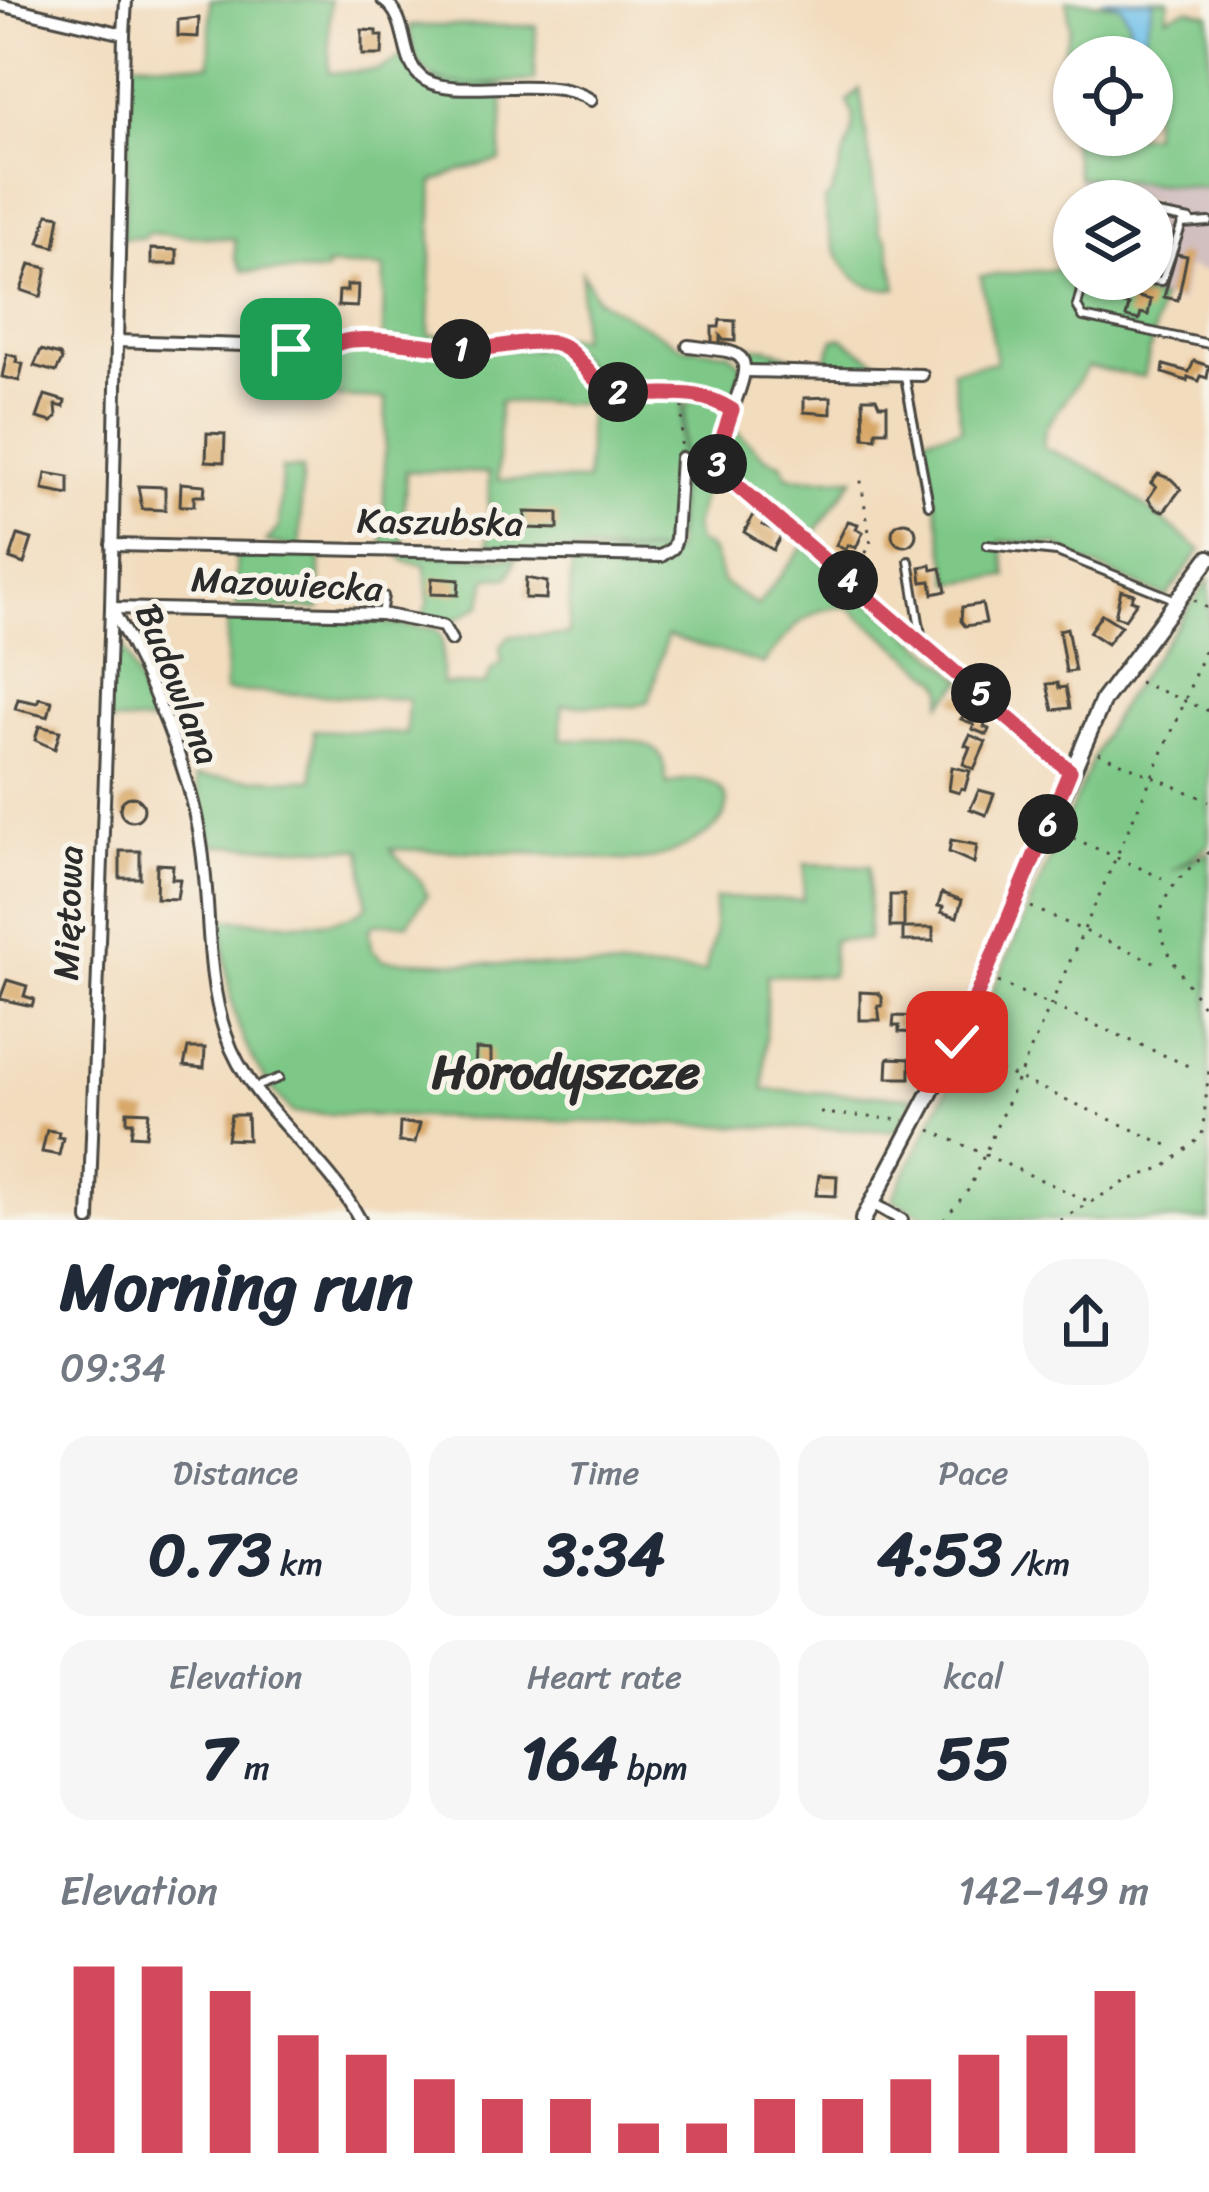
<!DOCTYPE html>
<meta charset="utf-8">
<style>
:root{--surface:#fff;--page:#f6f6f7;--text:#1f2937;--muted:#747a83;--accent:#d1495b}
body{margin:0;font-family:Sriracha,sans-serif;background:var(--page);color:var(--text);height:100vh;display:flex;flex-direction:column;font-size:45px;white-space:nowrap}
*{box-sizing:border-box;margin:0}
p{font-size:39px;color:var(--muted)}
.icon{flex:none;width:66px;height:66px;fill:none;stroke:currentColor;stroke-width:2;stroke-linecap:round;stroke-linejoin:round}
.map{position:relative;height:1220px;overflow:hidden}
.details{display:flex;flex-direction:column;background:var(--surface);flex:1}
.details>*{flex:none}
.buttons{position:absolute;left:1053px;top:36px;display:grid;gap:24px}
.buttons a{display:grid;place-items:center;width:120px;height:120px;border-radius:50%;background:var(--surface);box-shadow:0 3px 9px #0004;font-size:60px}
.pin{position:absolute;display:grid;place-items:center;width:102px;height:102px;color:#fff;margin:-51px;border-radius:24px;box-shadow:0 6px 18px #0006}
.km{position:absolute;width:60px;height:60px;margin:-30px;border-radius:50%;background:#222;color:#fff;font-size:33px;line-height:60px;text-align:center}
.round{display:grid;place-items:center;flex:none;width:126px;height:126px;border-radius:48px;background:var(--page)}
.head{display:flex;align-items:center;justify-content:space-between;height:204px;padding:0 60px}
h1{font-size:66px;font-weight:800;line-height:90px}
.figures{display:grid;grid-template-columns:repeat(3,1fr);gap:18px;height:204px;padding:12px 60px}
.figures div{display:grid;align-content:center;border-radius:30px;background:var(--page);text-align:center}
.figures b{font-size:60px;font-weight:800}
.figures small{font-size:33px;font-weight:400}
.figures p{font-size:33px}
.chart{height:336px;padding:24px 60px}
.chart p{display:flex;justify-content:space-between}
.chart svg{width:100%;height:216px;margin-top:12px;stroke:var(--accent);stroke-width:6}
.map>svg:first-child{display:block}
.industrial{fill:#d1bfbf}
.green{fill:#7dc887;stroke:#547a59;stroke-width:3;fill-rule:evenodd}
.water{fill:#6fc1eb;stroke:#4d768b;stroke-width:3}
.building{fill:#d7a766}
.lines{fill:none;stroke-linecap:round;stroke-linejoin:round}
.service-casing{stroke:#494641;stroke-width:12}
.minor-casing{stroke:#494641;stroke-width:16}
.tertiary-casing{stroke:#494641;stroke-width:20}
.path{stroke:#494641;stroke-width:3;stroke-dasharray:3 9;stroke-linecap:butt}
.service{stroke:#fff;stroke-width:6}
.minor{stroke:#fff;stroke-width:10}
.tertiary{stroke:#fff;stroke-width:14}
.route-casing{stroke:#fff;stroke-width:24}
.route{stroke:#d1495b;stroke-width:15}
.labels{text-anchor:middle;dominant-baseline:central;stroke-width:10;stroke-linejoin:round;paint-order:stroke}
.street-label{font-size:36px;fill:#2b2b2b;stroke:#f7f3e8}
.district-label{font-size:48px;font-weight:bold;fill:#2b2b2b;stroke:#f7f3e8}
</style>
<div class="map">
<svg width="1209" height="1220" viewBox="0 0 1209 1220">
<rect width="100%" height="100%" fill="#f7f3e8"/>
<filter id="ink" filterUnits="userSpaceOnUse"><feTurbulence type="fractalNoise" baseFrequency=".00833" numOctaves="2"/><feDisplacementMap in="SourceGraphic" scale="24" xChannelSelector="R" yChannelSelector="G"/><feConvolveMatrix kernelMatrix="1 2 1 2 8 2 1 2 1" color-interpolation-filters="sRGB"/></filter>
<filter id="wash" filterUnits="userSpaceOnUse"><feTurbulence type="fractalNoise" baseFrequency=".004" numOctaves="4" result="noise"/><feDisplacementMap in="SourceGraphic" scale="48" xChannelSelector="R" yChannelSelector="G"/><feGaussianBlur stdDeviation="2.7" result="paint"/><feColorMatrix in="noise" values="0 0 0 0 0 0 0 0 0 0 0 0 0 0 0 0 0 1.4 0 .05"/><feComposite in="paint" operator="in"/></filter>
<g filter="url(#wash)">
<rect width="100%" height="100%" fill="#f2dcbe"/>
<polygon class="industrial" points="1078,177 1209,188 1209,272 1187,268 1180,303 1090,279 1152,279 1152,201 1082,201"/>
<g class="green">
<path d="M210,0H330L329,73L378,70L406,54L420,80L504,87L500,161L461,170L433,182L429,335L580,338L582,272L597,299L683,347L728,352L742,365L732,404C693,379 642,404 602,380C589,372 579,358 569,347L383,339L384,268L326,266V272L243,271L235,258V239L147,233L144,238H121L126,198L131,61L210,65Z"/>
<polygon points="1067,0 1120,5 1129,20 1130,32 1107,44 1106,57 1074,57 1074,135 1152,135 1152,57 1140,57 1153,0 1169,0 1166,17 1188,9 1209,14 1209,188 1078,177 1057,74 1070,27"/>
<path d="M410,26H536L534,81C477,82 411,104 410,26Z"/>
<path d="M860,89L880,231L888,241L897,288C846,296 828,244 824,202L831,194L853,130L854,116L847,102Z"/>
<polygon points="1074,268 1074,279 1090,279 1161,299 1144,377 1088,367 1045,429 1043,447 1104,475 1201,550 1166,597 1080,560 1057,545 1001,541 1007,576 951,583 923,437 962,429 952,370 996,362 981,276"/>
<polygon points="842,338 889,370 748,363 742,352 730,346 768,348 817,366 825,363 834,339"/>
<path d="M344,344L563,350L612,394L683,396L675,532L664,552L514,550L488,544L489,473L406,471L403,543L383,547L386,399L306,396L308,356ZM499,402L588,404L587,481L498,480Z"/>
<path d="M700,397L721,407L724,412L694,527L697,542C718,549 716,563 722,582L757,606L805,545L964,680L942,703L944,689L938,679L848,607C806,605 788,634 763,664L667,636L649,701L636,706L562,705L561,739C585,741 648,732 661,757C665,764 665,777 667,785C710,765 753,800 708,833C694,843 667,857 649,859C624,863 592,857 566,855C507,852 449,851 390,849L422,883L427,895L408,923L374,924L369,930L371,948L383,960L705,972L714,936L715,898L803,900L805,864L870,866L868,940H833L832,976L767,975L764,1090L914,1097L896,1131L293,1113C234,1051 228,1001 222,919C261,920 338,933 367,906L362,849L213,845L195,777L313,780L314,730L406,734L408,699L225,691L228,616L377,619L389,624L436,629L442,639V684L485,685L492,669L502,663L500,648L509,636L568,635L572,557L675,551L685,411L687,403Z"/>
<polygon points="731,426 765,457 782,464 787,475 797,478 854,478 808,542 722,462 721,456"/>
<polygon points="282,469 302,469 300,548 266,542 279,527"/>
<polygon points="236,547 271,554 320,556 320,609 237,607"/>
<path d="M397,553L516,558L509,577L487,578L482,604C450,623 461,624 423,616L428,602L425,565L406,562Z"/>
<polygon points="1209,580 1209,845 1171,871 1209,852 1209,1220 932,1220 892,1199 968,1048 1102,738 1125,698"/>
<polygon points="123,645 153,723 106,722 112,652 115,646"/>
</g>
<polygon class="water" points="1101,0 1153,0 1140,57 1106,57 1107,45 1129,32 1129,20 1120,5"/>
<g id="blocks">
<g class="building">
<polygon points="199,18 198,37 178,36 178,20"/>
<polygon points="362,30 377,31 377,36 383,36 382,55 362,55"/>
<polygon points="48,214 60,216 55,247 39,243"/>
<polygon points="151,249 177,250 177,264 151,264"/>
<polygon points="1176,254 1187,256 1178,300 1164,297"/>
<polygon points="30,264 47,268 41,297 21,290"/>
<polygon points="347,285 358,285 357,307 338,306 339,291 347,291"/>
<polygon points="1125,294 1151,300 1148,315 1141,313 1139,320 1126,317 1129,305 1123,304"/>
<polygon points="720,320 735,321 735,341 723,340 720,336 720,343 712,343 712,327 719,327"/>
<polygon points="41,350 60,355 62,360 56,372 34,366"/>
<polygon points="7,354 17,357 16,362 23,364 19,381 2,377"/>
<polygon points="1194,361 1209,366 1207,378 1201,376 1199,381 1188,377 1187,381 1163,373 1164,365 1189,372"/>
<polygon points="268,365 287,369 287,386 267,385"/>
<polygon points="45,395 65,401 64,407 56,405 57,417 52,422 37,418"/>
<polygon points="831,397 831,414 804,412 804,398"/>
<polygon points="863,398 876,398 879,405 887,405 887,431 876,431 876,438 864,437"/>
<polygon points="207,433 225,434 224,462 206,461"/>
<polygon points="46,473 69,477 69,495 43,490"/>
<polygon points="1158,474 1171,479 1181,489 1164,511 1156,509 1148,499 1156,487 1151,483"/>
<polygon points="181,483 205,485 204,496 194,496 194,506 180,506"/>
<polygon points="138,486 165,487 165,510 142,509"/>
<polygon points="525,512 558,513 558,529 525,528"/>
<polygon points="755,513 766,519 763,525 782,534 773,550 744,532"/>
<polygon points="848,521 858,524 856,529 863,532 856,548 848,545 846,550 836,545"/>
<circle cx="904" cy="534" r="12"/>
<polygon points="18,535 32,539 24,564 10,559"/>
<polygon points="931,565 932,570 941,568 946,591 933,594 931,581 922,582 920,567"/>
<polygon points="432,578 459,580 458,595 431,594"/>
<polygon points="526,578 547,582 546,599 525,598"/>
<polygon points="1121,590 1134,594 1131,600 1137,602 1125,619 1115,616"/>
<polygon points="982,604 986,623 965,626 961,621 962,607"/>
<polygon points="1102,614 1121,626 1107,644 1089,632"/>
<polygon points="1067,628 1075,671 1066,672 1059,630"/>
<polygon points="1058,683 1059,688 1066,687 1070,708 1053,710 1047,684"/>
<polygon points="958,693 971,697 968,709 986,720 984,727 989,729 987,735 972,729 974,724 961,719 967,710 952,701"/>
<polygon points="39,698 52,701 48,717 15,709 18,699 37,703"/>
<polygon points="39,726 60,731 55,749 35,740"/>
<polygon points="970,735 986,742 974,769 963,764 970,747 965,745"/>
<polygon points="952,767 970,771 965,789 961,788 959,793 949,790"/>
<polygon points="979,790 994,794 986,815 970,809"/>
<circle cx="132" cy="809" r="12"/>
<polygon points="951,840 977,845 974,863 949,852"/>
<rect x="120" y="851" width="20" height="27"/>
<polygon points="157,864 173,865 172,879 180,879 177,899 156,898"/>
<polygon points="942,893 962,900 957,917 941,912 943,907 938,906"/>
<rect x="890" y="895" width="14" height="32"/>
<rect x="903" y="928" width="30" height="13"/>
<polygon points="7,980 27,986 24,996 34,999 32,1006 0,999"/>
<polygon points="860,992 878,993 882,997 882,1006 878,1006 880,1020 860,1020"/>
<polygon points="894,1016 920,1017 920,1033 899,1032 899,1026 893,1026"/>
<polygon points="188,1048 205,1048 204,1068 184,1066"/>
<polygon points="476,1049 491,1050 491,1074 475,1074"/>
<polygon points="888,1058 910,1059 910,1078 887,1078"/>
<polygon points="127,1111 149,1112 146,1136 131,1135 133,1122 127,1122"/>
<polygon points="231,1115 247,1115 248,1140 227,1139"/>
<polygon points="400,1123 420,1124 415,1143 399,1142"/>
<polygon points="47,1130 59,1132 58,1137 63,1138 59,1155 42,1152"/>
<polygon points="819,1175 837,1176 836,1196 816,1195"/>
</g>
</g>
</g>
<g filter="url(#ink)">
<use href="#blocks" fill-opacity="0" stroke="#494641" stroke-width="3"/>
<g class="lines">
<defs>
<g id="service">
<polyline points="1152,213 1190,220"/>
<polyline points="1084,279 1077,306 1083,317 1209,344"/>
<polyline points="1137,279 1162,281 1182,224 1209,222"/>
<polyline points="905,377 929,505"/>
<polyline points="987,545 1057,552 1174,599"/>
<polyline points="909,561 922,641"/>
<polyline points="381,614 384,596"/>
<polyline points="255,1087 279,1078"/>
</g>
<g id="minor">
<path d="M383,0C412,19 397,62 425,80C458,100 547,72 591,100"/>
<polyline points="0,5 124,34 111,608 89,1220"/>
<polyline points="124,34 126,0"/>
<polyline points="116,341 277,346 315,354 355,340 417,342 468,349 553,344 569,351 592,378 609,389 702,394 732,410 715,461 725,474 1070,771"/>
<path d="M688,346C746,353 756,349 732,410"/>
<polyline points="747,371 922,375"/>
<polyline points="112,545 661,556 673,548 676,539 681,458"/>
<polyline points="111,608 381,614 443,626 451,640"/>
<path d="M113,611C149,673 191,772 201,843C211,905 205,975 226,1035C251,1109 324,1152 360,1220"/>
<polyline points="872,1203 902,1220"/>
</g>
<polyline id="tertiary" points="863,1220 957,1042 1103,700 1209,558"/>
</defs>
<use href="#service" class="service-casing"/>
<use href="#minor" class="minor-casing"/>
<use href="#tertiary" class="tertiary-casing"/>
<g class="path">
<polyline points="681,445 683,407"/>
<polyline points="852,573 871,545 860,475"/>
<polyline points="1194,600 1209,609"/>
<polyline points="1139,682 1209,711"/>
<polyline points="1098,753 1209,801"/>
<polyline points="1062,833 1162,878"/>
<path d="M1209,852C1128,914 1162,945 1209,1015"/>
<polyline points="1031,907 1161,965"/>
<polyline points="998,982 1193,1068"/>
<polyline points="967,1055 1167,1145"/>
<polyline points="820,1113 904,1120"/>
<polyline points="930,1130 1088,1201"/>
<polyline points="944,1220 969,1189 1180,713 1209,638"/>
<polyline points="1060,1220 1125,1182 1166,1166 1202,1136 1209,1069"/>
</g>
<use href="#service" class="service"/>
<use href="#minor" class="minor"/>
<use href="#tertiary" class="tertiary"/>
</g>
</g>
<g class="lines" filter="url(#ink)">
<defs>
<path id="route" d="M291,349C322,360 324,343 351,340C392,337 430,349 470,349C497,349 525,339 552,343C581,348 587,385 617,391C660,400 691,384 732,410L715,461L725,475L1070,771L957,1042"/>
</defs>
<use href="#route" class="route-casing"/>
<use href="#route" class="route"/>
</g>
<g class="labels">
<g class="street-label">
<text transform="translate(440 522) rotate(1)">Kaszubska</text>
<text transform="translate(287 584) rotate(3)">Mazowiecka</text>
<text transform="translate(178 684) rotate(68)">Budowlana</text>
<text transform="translate(68 913) rotate(-88)">Miętowa</text>
</g>
<g class="district-label">
<text x="566" y="1071">Horodyszcze</text>
</g>
</g>
</svg>
<div class="buttons">
<a><svg class="icon" aria-label="locate" viewBox="0 0 24 24"><circle cx="12" cy="12" r="6"/><path d="M12 2v4M12 18v4M2 12h4M18 12h4"/></svg></a>
<a><svg class="icon" aria-label="layers" viewBox="0 0 24 24"><path d="M12 4l9 5-9 5-9-5zM3 14l9 5 9-5"/></svg></a>
</div>
<div class="pin" style="left:291px;top:349px;background:#1e9e55"><svg class="icon" aria-label="arrive" viewBox="0 0 24 24"><path d="M6 21V4h12l-3 4 3 4H6"/></svg></div>
<div class="pin" style="left:957px;top:1042px;background:#d93025"><svg class="icon" aria-label="check" viewBox="0 0 24 24"><path d="M5 12l5 5 9-10"/></svg></div>
<b class="km" style="left:461px;top:349px">1</b>
<b class="km" style="left:618px;top:392px">2</b>
<b class="km" style="left:717px;top:464px">3</b>
<b class="km" style="left:848px;top:580px">4</b>
<b class="km" style="left:981px;top:693px">5</b>
<b class="km" style="left:1048px;top:824px">6</b>
</div>
<section class="details">
<div class="head"><div><h1>Morning run</h1><p>09:34</p></div><a class="round"><svg class="icon" aria-label="share" viewBox="0 0 24 24"><path d="M12 15V3M7 8l5-5 5 5M5 13v7h14v-7"/></svg></a></div>
<div class="figures">
<div><p>Distance</p><b>0.73<small> km</small></b></div>
<div><p>Time</p><b>3:34</b></div>
<div><p>Pace</p><b>4:53<small> /km</small></b></div>
</div>
<div class="figures">
<div><p>Elevation</p><b>7<small> m</small></b></div>
<div><p>Heart rate</p><b>164<small> bpm</small></b></div>
<div><p>kcal</p><b>55</b></div>
</div>
<div class="chart"><p><span>Elevation</span>142–149 m</p>
<svg viewBox="0 0 160 44" preserveAspectRatio="none"><path d="M5 44V6M15 44V6M25 44V11M35 44V20M45 44V24M55 44V29M65 44V33M75 44V33M85 44V38M95 44V38M105 44V33M115 44V33M125 44V29M135 44V24M145 44V20M155 44V11"/></svg>
</div>
</section>
